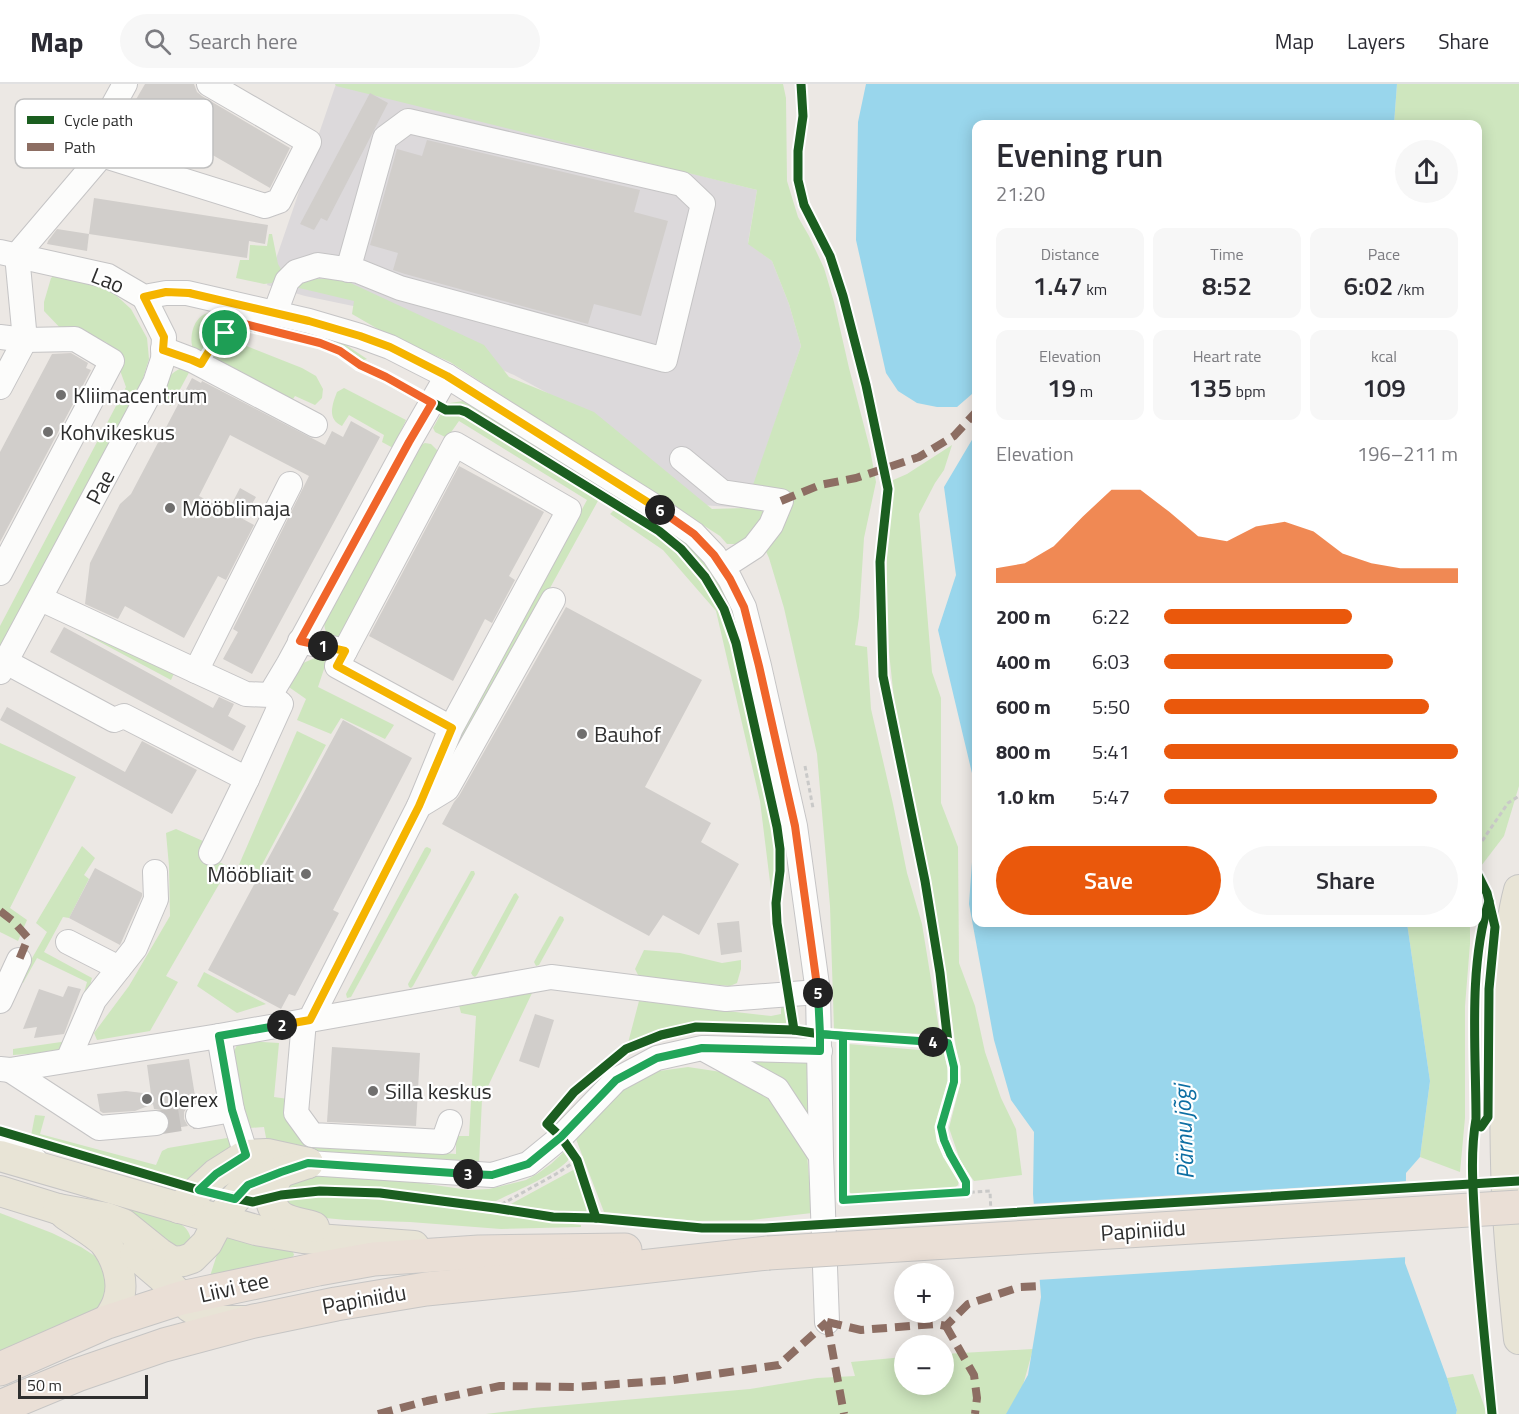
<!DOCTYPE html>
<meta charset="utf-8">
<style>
:root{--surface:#fff;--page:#f7f7f7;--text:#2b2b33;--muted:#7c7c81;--line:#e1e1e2;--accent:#ea580c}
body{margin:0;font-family:"Titillium Web",sans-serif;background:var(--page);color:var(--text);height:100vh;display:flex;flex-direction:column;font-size:22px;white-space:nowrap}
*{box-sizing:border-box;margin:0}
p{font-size:20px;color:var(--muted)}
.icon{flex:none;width:33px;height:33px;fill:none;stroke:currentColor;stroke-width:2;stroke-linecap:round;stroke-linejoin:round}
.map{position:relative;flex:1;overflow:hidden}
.side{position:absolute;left:972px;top:36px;width:510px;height:807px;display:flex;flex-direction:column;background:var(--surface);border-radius:12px;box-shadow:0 3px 15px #0003}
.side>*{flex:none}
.buttons{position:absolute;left:894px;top:1179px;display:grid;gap:12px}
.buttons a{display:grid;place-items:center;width:60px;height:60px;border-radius:50%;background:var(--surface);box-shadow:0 3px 15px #0003;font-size:30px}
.scale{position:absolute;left:18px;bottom:15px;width:130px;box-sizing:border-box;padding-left:6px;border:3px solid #2e2e2e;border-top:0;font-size:16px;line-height:21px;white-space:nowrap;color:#2e2e2e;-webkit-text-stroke:4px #fff;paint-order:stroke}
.pin{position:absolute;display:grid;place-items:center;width:51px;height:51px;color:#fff;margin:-26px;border:3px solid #fff;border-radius:50%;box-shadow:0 2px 6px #0007}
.km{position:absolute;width:30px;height:30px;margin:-15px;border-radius:50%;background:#222;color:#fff;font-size:16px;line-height:30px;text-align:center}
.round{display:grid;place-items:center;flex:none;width:63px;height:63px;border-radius:32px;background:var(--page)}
.headline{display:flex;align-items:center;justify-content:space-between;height:102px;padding:0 24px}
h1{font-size:33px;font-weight:600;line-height:45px}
.figures{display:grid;grid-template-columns:repeat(3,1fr);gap:9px;height:102px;padding:6px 24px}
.figures div{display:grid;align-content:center;border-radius:12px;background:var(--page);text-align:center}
.figures b{font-size:26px;font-weight:600}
.figures small{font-size:16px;font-weight:400}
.figures p{font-size:16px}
.chart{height:168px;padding:12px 24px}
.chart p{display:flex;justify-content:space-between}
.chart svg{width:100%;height:108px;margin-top:6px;fill:var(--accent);opacity:.7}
.cta{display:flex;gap:12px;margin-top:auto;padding:12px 24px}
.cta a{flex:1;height:69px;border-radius:36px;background:var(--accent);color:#fff;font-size:24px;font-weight:600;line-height:69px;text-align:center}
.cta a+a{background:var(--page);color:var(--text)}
ul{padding:0 24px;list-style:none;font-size:20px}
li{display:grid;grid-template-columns:96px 72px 1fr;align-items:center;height:45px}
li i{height:15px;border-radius:8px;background:var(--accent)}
header{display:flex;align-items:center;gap:36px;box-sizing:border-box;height:84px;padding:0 30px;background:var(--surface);border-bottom:2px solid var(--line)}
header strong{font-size:28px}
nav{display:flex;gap:33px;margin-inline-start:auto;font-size:21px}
.search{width:420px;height:54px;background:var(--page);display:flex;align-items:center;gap:15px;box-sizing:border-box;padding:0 21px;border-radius:33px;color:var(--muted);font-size:22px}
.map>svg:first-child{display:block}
.industrial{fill:#dcd9db}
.green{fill:#cee6be}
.water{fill:#99d6ec}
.pier{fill:#ece8e4}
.building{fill:#d1cecb}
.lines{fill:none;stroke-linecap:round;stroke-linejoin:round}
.minor-tunnel{stroke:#c6c3c0;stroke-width:24;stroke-dasharray:24 12;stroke-linecap:butt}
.minor-casing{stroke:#c5c4c5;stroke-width:26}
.major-casing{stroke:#c6c5c4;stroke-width:32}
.highway-casing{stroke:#c6c5c4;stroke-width:35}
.path{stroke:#c9c9c8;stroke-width:3;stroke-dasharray:4.5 3;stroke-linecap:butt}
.minor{stroke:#fcfcfb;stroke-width:24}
.major{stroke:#e8e4d6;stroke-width:30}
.highway{stroke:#eadfd6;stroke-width:33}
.highway-bridge-casing{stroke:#c6c5c4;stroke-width:35;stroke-linecap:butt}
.highway-bridge{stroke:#eadfd6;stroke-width:33}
.quiet{stroke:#8d6e63;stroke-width:8;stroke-dasharray:15 8;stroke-linecap:butt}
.cycleway-casing{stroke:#fff;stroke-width:13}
.cycleway{stroke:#1b5e20;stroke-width:9}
.split-1-casing{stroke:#fff;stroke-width:12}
.split-2-casing{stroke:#fff;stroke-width:12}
.split-3-casing{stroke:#fff;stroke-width:12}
.split-4-casing{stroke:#fff;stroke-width:12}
.split-5-casing{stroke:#fff;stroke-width:12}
.split-6-casing{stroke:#fff;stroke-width:12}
.split-7-casing{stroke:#fff;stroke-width:12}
.split-8-casing{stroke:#fff;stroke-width:12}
.split-1{stroke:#f0652b;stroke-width:8}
.split-2{stroke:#f5b400;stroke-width:8}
.split-3{stroke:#22a559;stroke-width:8}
.split-4{stroke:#22a559;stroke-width:8}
.split-5{stroke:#22a559;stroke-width:8}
.split-6{stroke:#f0652b;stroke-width:8}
.split-7{stroke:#f5b400;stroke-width:8}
.split-8{stroke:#f5b400;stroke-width:8}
.poi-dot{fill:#706f6e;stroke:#fff;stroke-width:2}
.labels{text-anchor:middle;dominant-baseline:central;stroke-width:4.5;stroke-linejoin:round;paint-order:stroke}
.street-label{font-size:22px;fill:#2e2e2e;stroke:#fff}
.poi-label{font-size:22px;fill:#2e2e2e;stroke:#fff;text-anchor:start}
.water-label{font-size:24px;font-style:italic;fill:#0d6fa3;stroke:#fff}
.key{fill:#fff;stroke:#c0c0c0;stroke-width:1.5}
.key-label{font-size:16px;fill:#2e2e2e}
</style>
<header>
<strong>Map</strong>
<div class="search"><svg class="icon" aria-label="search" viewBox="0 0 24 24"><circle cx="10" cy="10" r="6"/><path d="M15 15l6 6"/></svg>Search here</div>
<nav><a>Map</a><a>Layers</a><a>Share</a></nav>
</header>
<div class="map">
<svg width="1519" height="1330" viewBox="0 0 1519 1330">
<rect width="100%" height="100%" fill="#ece8e4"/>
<polygon class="industrial" points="336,0 757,106 748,159 772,177 789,220 801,262 746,424 701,421 592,333 514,291 358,223 305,212 267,201"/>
<g class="green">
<polygon points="335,0 783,0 786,14 787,97 798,133 809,152 824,184 834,218 849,284 870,365 876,398 864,454 859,533 855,561 867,563 871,625 893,720 907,789 922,840 940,951 834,945 830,822 817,670 784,524 769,474 757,448 739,460 727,460 720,452 450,278 390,252 352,230 354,217 295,203 297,200 315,195 342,195 484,261 509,293 594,328 712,425 745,424 801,262 789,220 772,177 748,160 757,106 336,2"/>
<polygon points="1397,0 1519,0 1519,702 1504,752 1478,786 1478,40 1394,40"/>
<polygon points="269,150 272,150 278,180 282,187 272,199 264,200 236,194 240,176 249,176 250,161 267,162"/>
<polygon points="56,191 108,204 131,225 147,254 149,275 141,301 0,562 0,542 126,303 113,267 106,258 66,250 44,227 44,218 51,194"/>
<path d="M215,227L232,229L230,237L225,246L210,256L200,272L195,271C194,268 192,265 192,261C190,250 194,235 205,230C208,229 212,228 215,227Z"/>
<polygon points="240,231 337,255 367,275 361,277 334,260 310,251 241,236"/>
<path d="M231,256L302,284L316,292L323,305L322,314L315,321L295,312L291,318L211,276C216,266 220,260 231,256Z"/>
<path d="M186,282L192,283L171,322L158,315C167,297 166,290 186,282Z"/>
<path d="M344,304L406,336L393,364L382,358L384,351L349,331L342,342C327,335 332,321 337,308Z"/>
<polygon points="463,317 473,321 594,398 599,407 472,326 464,322 446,322 450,319"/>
<polygon points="442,328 454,332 462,330 599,415 447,691 440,688 587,416 459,337 447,354 435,348 433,344"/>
<path d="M425,359L431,360L439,368L337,559C324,550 324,545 324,530L417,363Z"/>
<polygon points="952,361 944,386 935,399 919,430 932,588 941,614 941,719 958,763 959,879 975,922 985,968 1001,1014 1016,1045 1022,1091 974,1097 961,1079 949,1044 961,997 932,802 894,615 885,531 888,444 891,397 907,390"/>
<path d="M631,420L683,454L707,482L722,504L737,536L787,753L781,750L735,543C728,525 720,504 707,489C684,460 655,440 623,421Z"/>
<polygon points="615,425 658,454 677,470 708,507 721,531 731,562 776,765 772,814 760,717 716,527 663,466 610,430"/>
<polygon points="89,543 175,587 171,596 85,550"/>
<polygon points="322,571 328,573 318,603 394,641 385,655 341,634 331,650 297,636 306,615 286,601 296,582"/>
<polygon points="297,647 326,661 256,792 238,783"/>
<polygon points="0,659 76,693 10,824 27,836 18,857 0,848"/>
<polygon points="176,745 203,757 200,768 229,783 166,892 178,898 150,947 97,956 94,949 129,902 170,832 169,782 166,749"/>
<polygon points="82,762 95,774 84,791 89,795 69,834 63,833 44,868 92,894 77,949 72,952 87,898 37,874 23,899 19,897 47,848 36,839"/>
<polygon points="427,763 431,765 431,767 351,913 347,914 346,910 425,764"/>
<polygon points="471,787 474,787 475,790 413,902 411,904 409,903 408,900"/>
<polygon points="516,809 519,813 477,891 475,893 473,892 471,889 514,810"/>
<polygon points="560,832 563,833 564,836 539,881 536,882 534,878 559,833"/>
<polygon points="1407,839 1470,839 1470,860 1465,922 1465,1034 1460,1088 1420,1073 1430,997"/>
<polygon points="644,866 680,869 722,879 741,876 741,885 737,899 730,902 639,893 635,885"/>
<polygon points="204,888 266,920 237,929 197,902"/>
<polygon points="533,907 482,1015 479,1080 262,1065 267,1059 264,1043 249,1044 246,1042 234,967 238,959 248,957 279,959 274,1013 288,1015 307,1059 456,1070 456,1052 469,1052 476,932 461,929 459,921"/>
<path d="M639,917L771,932L781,930V922L785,921L787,937L785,941C729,940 680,935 628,959Z"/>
<polygon points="68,957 55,968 13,971 13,965"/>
<polygon points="848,960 944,968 949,992 937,1043 941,1062 959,1096 958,1101 954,1105 853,1111 847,1106"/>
<polygon points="725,972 810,974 809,1035"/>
<polygon points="688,983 728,989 761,1004 784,1026 807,1070 812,1129 752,1136 698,1137 604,1128 576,1055 623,1006 652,988"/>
<polygon points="35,1031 45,1032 40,1050 156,1081 162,1067 168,1064 233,1053 232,1067 196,1099 31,1052"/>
<path d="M567,1065C568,1067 570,1071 569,1074C567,1085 508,1111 496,1117L490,1118C422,1108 351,1096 282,1105V1103L313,1090L406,1097L469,1106L489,1105L526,1096L537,1090L551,1080Z"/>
<polygon points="575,1085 587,1121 586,1130 509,1121"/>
<path d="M315,1113C405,1113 492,1133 581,1141V1143L501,1145L410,1138L346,1136L305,1132L295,1129L285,1116Z"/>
<path d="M127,1124C138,1127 175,1135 182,1141C189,1146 192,1154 191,1162L173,1167L123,1128Z"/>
<polygon points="0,1129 52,1149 81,1163 98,1174 108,1189 108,1207 102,1220 92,1230 0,1269"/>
<polygon points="223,1152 292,1165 294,1171 291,1175 210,1192"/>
<polygon points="1033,1265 1015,1330 486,1330 533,1324 750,1305 817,1294 855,1292 851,1278 904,1273 904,1300 944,1300 944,1270"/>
<polygon points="1473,1290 1487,1330 1456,1330 1457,1326 1447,1294"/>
</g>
<g class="water">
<polygon points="866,0 1397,0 1394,40 976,40 976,313 972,310 957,323 937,323 917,319 898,307 886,289 856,156 858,38"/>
<polygon points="976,349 976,706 938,546 956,491 944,403"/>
<polygon points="976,722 976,838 1407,839 1430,997 1420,1073 1406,1089 1405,1179 1447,1294 1457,1326 1456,1330 1006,1330 1028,1291 1041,1213 1033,1110 1034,1048 1011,1016 994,956 969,820"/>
</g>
<polygon class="pier" points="1409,1097 1408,1173 1037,1196 1031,1120"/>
<g class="building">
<polygon points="145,0 194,0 197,8 202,12 290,64 270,104 131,24"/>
<polygon points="370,9 388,19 327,137 321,134 314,146 300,140"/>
<polygon points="427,56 640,106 634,128 668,137 641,232 594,220 588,240 405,190 393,186 398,169 370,161 397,65 422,72"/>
<polygon points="94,114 268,141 265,160 249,157 247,174 89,150"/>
<polygon points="57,145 89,150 87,167 47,160 48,157"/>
<polygon points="71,269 88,279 86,284 91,286 0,458 0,368 52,270"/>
<polygon points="192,294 201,299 202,297 325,361 332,347 343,353 351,337 380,353 252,590 223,575 238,548 233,545 309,392 230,351 199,412 228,427 240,404 256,413 243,435 254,441 226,496 218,492 184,554 125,522 118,535 85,520 90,479 120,420 131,410"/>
<polygon points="459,382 544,428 509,492 515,496 492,539 485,535 453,597 369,552"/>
<polygon points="566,523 702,596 645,703 711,739 701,758 739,780 699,851 663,831 649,852 442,740 454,718 459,712"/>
<polygon points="64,543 213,624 219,613 234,620 228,632 246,642 233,667 50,568"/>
<polygon points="7,623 125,688 142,657 197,686 172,730 0,636"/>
<polygon points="343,636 412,674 333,826 339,829 295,912 289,910 281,925 208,886"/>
<polygon points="95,784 142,809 142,812 120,861 69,834"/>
<polygon points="739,837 742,868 721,871 717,839"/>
<polygon points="68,902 81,905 64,950 34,954 37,943 23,945 39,905 63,913"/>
<polygon points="535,930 554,936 539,984 519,977"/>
<polygon points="332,963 420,969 416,1042 327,1038"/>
<polygon points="189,975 196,1018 188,1022 184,1028 184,1035 188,1042 169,1045 170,1038 168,1031 161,1026 154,1025 153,1020 135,1027 103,1029 100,1027 97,1010 126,1007 151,1010 147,981"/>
</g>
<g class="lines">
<polyline class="minor-tunnel" points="156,1039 198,1032"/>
<defs>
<g id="minor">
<polyline points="102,71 265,122 279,117 309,58 209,0"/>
<polyline points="0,168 108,192 144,213 166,209 187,209 309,237 360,252 390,263 447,292 649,419 694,450 714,471 730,495 744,523 759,582 795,742 818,908 821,1072"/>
<polyline points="275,229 287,197 296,188 318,181 358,187 400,204 665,276 703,120 682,100 408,37 385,54 348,186"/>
<polyline points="0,253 25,256 75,255 112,277 0,489"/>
<polyline points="163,265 192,276 315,341"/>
<polyline points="0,303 25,256 17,171 102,71 103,40 125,0"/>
<polyline points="682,375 722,408 781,417 771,441 754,463 723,483"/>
<polyline points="41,515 196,587 290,400"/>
<polyline points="300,557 345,567"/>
<polyline points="6,578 114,636 124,632 247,695 281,620 270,611 246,610 196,587"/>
<polyline points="0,588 155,299 163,275 164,253 144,213"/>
<polyline points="270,611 288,581 409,358 447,292"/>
<polyline points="419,722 451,644 569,426 455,360 337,582 451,644"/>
<polyline points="211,769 247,695"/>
<polyline points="68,858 119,884"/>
<polyline points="0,917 19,876"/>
<polyline points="310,936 551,893 726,915 818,908"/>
<polyline points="304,937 296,1029 312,1051 443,1058 450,1038"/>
<polyline points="219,952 232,1026 246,1071"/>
<polyline points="706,964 820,967"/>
<polyline points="68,976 94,916 135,864 156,815 155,788"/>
<polyline points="0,985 10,986 219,952 310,936 419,722 447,705 553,516"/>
<polyline points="10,986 99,1044 156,1039"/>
<polyline points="198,1032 232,1026"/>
<polyline points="0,1056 11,1060 35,1076"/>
<polyline points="308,1079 492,1091 528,1080 561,1053 616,996 657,974 702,964 777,1005 821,1072 827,1238"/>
</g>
<g id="major">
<path d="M1519,806C1506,855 1506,913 1506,964C1505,1013 1505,1061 1507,1110C1509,1158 1514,1207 1519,1255"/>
<polyline points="0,1072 256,1146 303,1154 414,1162"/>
<path d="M281,1088C270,1101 265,1121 282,1133C290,1138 304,1140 314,1143"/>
<polyline points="0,1107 58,1125 74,1132"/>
<polyline points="179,1124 216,1090 246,1071 267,1070 308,1079"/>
<polyline points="58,1125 107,1134 123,1140 159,1169 173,1178 183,1177 192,1174 207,1159 219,1136 235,1115 248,1101 281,1088 308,1079"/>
<path d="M65,1130C76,1138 95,1149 104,1158C116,1173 125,1197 118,1217C116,1224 111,1231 107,1238"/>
<polyline points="135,1170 162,1193 190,1223 204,1232 219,1237 245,1237"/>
</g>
<g id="highway">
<polyline points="0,1285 107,1238 181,1214 318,1185 374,1175 479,1168 625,1166"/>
<polyline points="0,1323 77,1291 164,1261 254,1237 336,1220 426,1205 568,1191 768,1169"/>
</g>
</defs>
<use href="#minor" class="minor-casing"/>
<use href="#major" class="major-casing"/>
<use href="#highway" class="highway-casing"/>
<g class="path">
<polyline points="805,682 813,724"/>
<polyline points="1478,763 1508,719 1519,712"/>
<polyline points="948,959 954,983 954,998 941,1043 943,1056 949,1070 966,1098 966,1108"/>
<polyline points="843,1064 843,952"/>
<polyline points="843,1116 990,1107 991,1130"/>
<polyline points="495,1124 556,1090 577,1076"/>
</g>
<use href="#minor" class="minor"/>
<use href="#major" class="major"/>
<use href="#highway" class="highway"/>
<defs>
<polyline id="highway-bridge" points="768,1169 1519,1123"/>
</defs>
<use href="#highway-bridge" class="highway-bridge-casing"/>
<use href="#highway-bridge" class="highway-bridge"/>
<g class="quiet">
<polyline points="781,417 820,401 856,394 919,373 954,352 976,328"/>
<polyline points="0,827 13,837 28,854 19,876"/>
<polyline points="827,1238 861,1246 935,1240 946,1242 968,1220 1020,1203 1040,1202"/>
<polyline points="827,1238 844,1330"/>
<polyline points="946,1242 974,1291 977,1314 975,1330"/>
<polyline points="378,1330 427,1317 500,1302 576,1303 673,1296 779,1281 827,1238"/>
</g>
<defs>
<g id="cycleway">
<polyline points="801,0 803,32 798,67 798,96 804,121 830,172 843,212 866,301 888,405 880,478 883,592 925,797 940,889 948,959 954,983 954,998 941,1043 943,1056 949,1070 966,1098 966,1108"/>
<polyline points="201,280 212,262 236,239 320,259 340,267 359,281 386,293 446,326 460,326 466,328 659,447 681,465 705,493 724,525 736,559 777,743 780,765 780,787 776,819 777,839 794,946"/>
<polyline points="1478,791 1487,809 1495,843 1489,905 1488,1033 1481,1043"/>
<path d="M1489,817C1468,885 1476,964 1476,1035C1470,1070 1473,1105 1475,1141C1479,1204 1486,1267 1492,1330"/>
<polyline points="0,1047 199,1106 253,1118 281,1111 320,1107 380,1109 495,1124 553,1133 596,1134 702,1144 765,1144 1519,1097"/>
<polyline points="843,1116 843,952"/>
<polyline points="596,1134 577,1076 561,1053 547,1040 574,1008 626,965 661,951 696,943 794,946 820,950 948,959"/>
</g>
</defs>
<use href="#cycleway" class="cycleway-casing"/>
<use href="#cycleway" class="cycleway"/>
</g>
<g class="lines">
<defs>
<polyline id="split-1" points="225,249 237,238 320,259 340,267 360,281 386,293 432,319 409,358 300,557 323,562"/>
<polyline id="split-2" points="282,941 310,936 419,722 452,644 337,582 345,567 323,562"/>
<polyline id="split-3" points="282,941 219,952 232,1026 246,1071 216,1090 199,1106 235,1115 248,1101 281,1088 308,1079 468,1090"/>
<polyline id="split-4" points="468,1090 492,1091 528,1080 561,1053 616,996 657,974 702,964 820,967 820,950 933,958"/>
<polyline id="split-5" points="818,909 820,950 843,952 843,1116 966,1108 966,1098 950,1070 944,1056 941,1043 954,998 954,983 948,959 933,958"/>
<polyline id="split-6" points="660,426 694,450 714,471 730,495 744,523 759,582 795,742 818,909"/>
<polyline id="split-7" points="189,209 309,237 360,252 390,263 447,292 660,426"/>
<polyline id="split-8" points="189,209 166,208 144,213 164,253 163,266 192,276 201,280 212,262 225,249"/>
</defs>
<use href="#split-1" class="split-1-casing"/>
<use href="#split-2" class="split-2-casing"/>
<use href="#split-3" class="split-3-casing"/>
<use href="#split-4" class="split-4-casing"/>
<use href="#split-5" class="split-5-casing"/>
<use href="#split-6" class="split-6-casing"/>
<use href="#split-7" class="split-7-casing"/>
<use href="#split-8" class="split-8-casing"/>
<use href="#split-1" class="split-1"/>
<use href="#split-2" class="split-2"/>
<use href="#split-3" class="split-3"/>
<use href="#split-4" class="split-4"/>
<use href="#split-5" class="split-5"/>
<use href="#split-6" class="split-6"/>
<use href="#split-7" class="split-7"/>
<use href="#split-8" class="split-8"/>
</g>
<g class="poi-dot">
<circle cx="61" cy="311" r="6"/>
<circle cx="48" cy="348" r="6"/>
<circle cx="170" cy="424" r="6"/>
<circle cx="582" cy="650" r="6"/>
<circle cx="306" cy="790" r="6"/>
<circle cx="373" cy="1007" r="6"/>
<circle cx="147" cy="1015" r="6"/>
</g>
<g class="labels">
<g class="street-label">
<text transform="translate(108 196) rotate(22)">Lao</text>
<text transform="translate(100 403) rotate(-62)">Pae</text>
<text transform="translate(1143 1146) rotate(-4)">Papiniidu</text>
<text transform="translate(234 1203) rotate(-13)">Liivi tee</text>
<text transform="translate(364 1215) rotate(-10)">Papiniidu</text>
</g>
<g class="poi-label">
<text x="73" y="311">Kliimacentrum</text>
<text x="60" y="348">Kohvikeskus</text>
<text x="182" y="424">Mööblimaja</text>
<text x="594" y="650">Bauhof</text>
<text x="294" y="790" text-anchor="end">Mööbliait</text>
<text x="385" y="1007">Silla keskus</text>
<text x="159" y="1015">Olerex</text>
</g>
<g class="water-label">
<text transform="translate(1183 1048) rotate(-92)">Pärnu jõgi</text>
</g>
</g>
<rect x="15" y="15" width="198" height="69" rx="9" class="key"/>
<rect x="27" y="32" width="27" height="8" fill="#1b5e20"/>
<rect x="27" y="59" width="27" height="8" fill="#8d6e63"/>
<g class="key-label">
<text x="64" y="42">Cycle path</text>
<text x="64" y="69">Path</text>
</g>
</svg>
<div class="buttons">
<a>+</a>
<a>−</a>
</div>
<div class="scale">50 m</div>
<div class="pin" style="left:225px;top:249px;background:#1e9e55"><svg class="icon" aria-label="arrive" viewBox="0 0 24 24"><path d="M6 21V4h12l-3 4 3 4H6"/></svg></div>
<b class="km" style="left:323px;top:562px">1</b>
<b class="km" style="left:282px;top:941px">2</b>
<b class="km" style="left:468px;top:1090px">3</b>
<b class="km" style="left:933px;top:958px">4</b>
<b class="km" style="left:818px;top:909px">5</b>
<b class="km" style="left:660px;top:426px">6</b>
<section class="side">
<div class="headline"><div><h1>Evening run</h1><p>21:20</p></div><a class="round"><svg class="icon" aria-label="share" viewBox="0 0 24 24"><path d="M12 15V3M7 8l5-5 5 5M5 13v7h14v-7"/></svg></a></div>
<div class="figures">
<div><p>Distance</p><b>1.47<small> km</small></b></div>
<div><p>Time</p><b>8:52</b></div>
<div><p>Pace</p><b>6:02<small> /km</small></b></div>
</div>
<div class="figures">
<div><p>Elevation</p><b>19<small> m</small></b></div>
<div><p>Heart rate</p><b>135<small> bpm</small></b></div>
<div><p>kcal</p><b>109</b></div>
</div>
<div class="chart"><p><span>Elevation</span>196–211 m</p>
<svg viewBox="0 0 160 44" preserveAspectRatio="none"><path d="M0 44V38L10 36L20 29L30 17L40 6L50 6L60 15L70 25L80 27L90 21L100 19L110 23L120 32L130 36L140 38L150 38L160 38V44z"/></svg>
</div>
<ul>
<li><b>200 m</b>6:22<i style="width:64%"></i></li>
<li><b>400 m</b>6:03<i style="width:78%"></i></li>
<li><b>600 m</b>5:50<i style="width:90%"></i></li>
<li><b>800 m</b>5:41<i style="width:100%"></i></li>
<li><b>1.0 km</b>5:47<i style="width:93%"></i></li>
</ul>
<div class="cta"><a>Save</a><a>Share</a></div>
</section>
</div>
